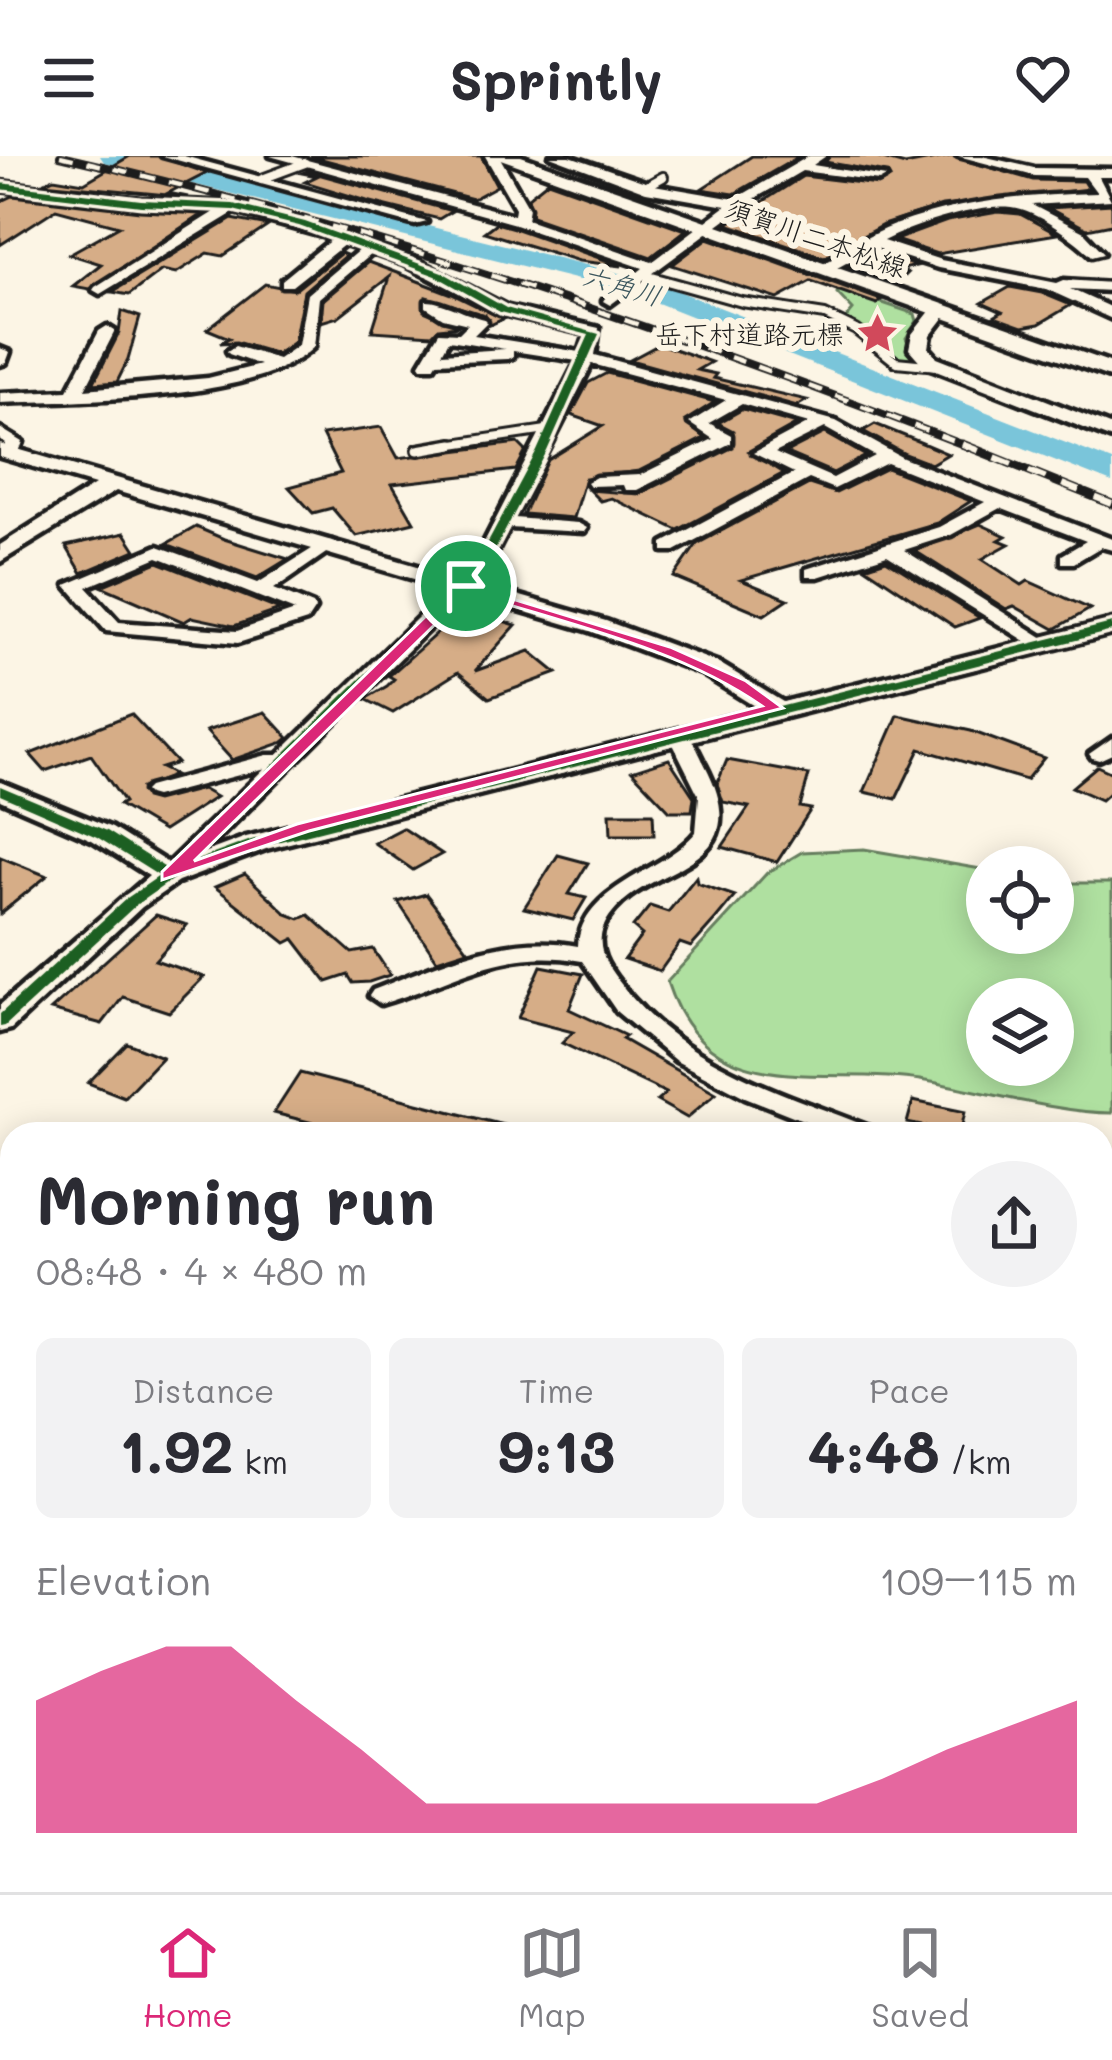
<!DOCTYPE html>
<meta charset="utf-8">
<style>
:root{--surface:#fff;--page:#f2f2f3;--text:#2b2b33;--muted:#7c7c81;--line:#e1e1e2;--accent:#db2777}
body{margin:0;font-family:Mali,"Klee One",sans-serif;background:var(--page);color:var(--text);height:100vh;display:flex;flex-direction:column;font-size:45px;white-space:nowrap}
*{box-sizing:border-box;margin:0}
p{font-size:39px;color:var(--muted)}
.icon{flex:none;width:66px;height:66px;fill:none;stroke:currentColor;stroke-width:2;stroke-linecap:round;stroke-linejoin:round}
.map{position:relative;flex:1;overflow:hidden}
.details{position:absolute;left:0px;top:966px;width:1113px;height:771px;display:flex;flex-direction:column;background:var(--surface);border-radius:36px 36px 0 0;box-shadow:0 6px 30px #0003}
.details>*{flex:none}
.controls{position:absolute;left:966px;top:690px;display:grid;gap:24px}
.controls a{display:grid;place-items:center;width:108px;height:108px;border-radius:50%;background:var(--surface);box-shadow:0 6px 30px #0003;font-size:60px}
.pin{position:absolute;display:grid;place-items:center;width:102px;height:102px;color:#fff;margin:-51px;border:6px solid #fff;border-radius:50%;box-shadow:0 3px 12px #0007}
.round{display:grid;place-items:center;flex:none;width:126px;height:126px;border-radius:63px;background:var(--page)}
.overview{display:flex;align-items:center;justify-content:space-between;height:204px;padding:0 36px}
h1{font-size:66px;font-weight:800;line-height:90px}
.stats{display:grid;grid-template-columns:repeat(3,1fr);gap:18px;height:204px;padding:12px 36px}
.stats div{display:grid;align-content:center;border-radius:18px;background:var(--page);text-align:center}
.stats b{font-size:60px;font-weight:800}
.stats small{font-size:33px;font-weight:400}
.stats p{font-size:33px}
.chart{height:336px;padding:24px 36px}
.chart p{display:flex;justify-content:space-between}
.chart svg{width:100%;height:216px;margin-top:12px;fill:var(--accent);opacity:.7}
header{display:flex;justify-content:space-between;align-items:center;height:156px;padding:0 36px;background:var(--surface);font-size:54px;font-weight:800}
.menu{display:flex;justify-content:space-around;align-items:center;height:168px;border-top:3px solid var(--line);background:var(--surface);font-size:33px;color:var(--muted)}
.menu a{display:grid;justify-items:center;gap:6px}
.menu .selected{color:var(--accent)}
.map>svg:first-child{display:block}
.green{fill:#afe0a0;stroke:#667e5e;stroke-width:3;fill-rule:evenodd}
.lines{fill:none;stroke-linecap:round;stroke-linejoin:round}
.river{fill:#7ac5da;fill-rule:evenodd}
.building{fill:#d6ad87;stroke:#1c1c1c;stroke-width:3}
.service-far1-casing{stroke:#1c1c1c;stroke-width:14}
.service-casing{stroke:#1c1c1c;stroke-width:16}
.minor-casing{stroke:#1c1c1c;stroke-width:9}
.tertiary-casing{stroke:#1c1c1c;stroke-width:9}
.secondary-casing{stroke:#1c1c1c;stroke-width:9}
.trunk-casing{stroke:#1c1c1c;stroke-width:9}
.service-far1{stroke:#fcf5e5;stroke-width:8}
.service{stroke:#fcf5e5;stroke-width:9}
.minor{fill:#fcf5e5;fill-rule:evenodd}
.tertiary{fill:#fcf5e5;fill-rule:evenodd}
.secondary{fill:#fcf5e5;fill-rule:evenodd}
.trunk{fill:#f9df96;fill-rule:evenodd}
.rail-far1-casing{stroke:#1c1c1c;stroke-width:8}
.rail-casing{stroke:#1c1c1c;stroke-width:9}
.rail-far1{stroke:#fcf5e5;stroke-width:4.5;stroke-dasharray:14;stroke-linecap:butt}
.rail{stroke:#fcf5e5;stroke-width:6;stroke-dasharray:18;stroke-linecap:butt}
.cycleway-casing{stroke:#fcf5e5;stroke-width:7}
.cycleway{fill:#1b5e20;fill-rule:evenodd}
.route{fill:#db2777;stroke:#fff;stroke-width:3;fill-rule:evenodd}
.labels{text-anchor:middle;dominant-baseline:central;stroke-width:12;stroke-linejoin:round;paint-order:stroke}
.far-street-label{font-size:27px;fill:#1c1c1c;stroke:#fcf5e5}
.far-water-label{font-size:27px;font-style:italic;fill:#3d575e;stroke:#fcf5e5}
.far-poi-label{font-size:27px;fill:#1c1c1c;stroke:#fcf5e5;text-anchor:end}
</style>
<header><svg class="icon" aria-label="menu" viewBox="0 0 24 24"><path d="M4 6h16M4 12h16M4 18h16"/></svg>Sprintly<svg class="icon" aria-label="heart" viewBox="0 0 24 24"><path d="M12 20l-8-8c-3-5 5-10 8-4 3-6 11-1 8 4z"/></svg></header>
<div class="map">
<svg width="1112" height="1736" viewBox="0 0 1112 1736">
<rect width="100%" height="100%" fill="#fcf5e5"/>
<filter id="ink" filterUnits="userSpaceOnUse"><feTurbulence type="fractalNoise" baseFrequency=".00833" numOctaves="2"/><feDisplacementMap in="SourceGraphic" scale="24" xChannelSelector="R" yChannelSelector="G"/><feConvolveMatrix kernelMatrix="1 2 1 2 8 2 1 2 1" color-interpolation-filters="sRGB"/></filter>
<g filter="url(#ink)">
<g class="green">
<polygon points="839,132 915,158 917,165 906,182 918,205 896,202 845,164 853,154 837,137"/>
<path d="M864,693L987,714V777H1053V727H1112V957C1057,957 977,933 920,924C824,908 708,952 667,826L767,717L802,696ZM1053,843V909H987V843Z"/>
<polygon points="0,1221 12,1222 12,1725 221,1725 218,1736 0,1736"/>
<polygon points="1101,1450 1112,1452 1112,1736 373,1736 362,1725 1101,1725"/>
</g>
<g class="lines">
<polygon class="river" points="100,0 145,0 655,126 1112,305 1112,327 635,138 104,6"/>
</g>
<g class="building">
<polygon points="130,0 158,0 207,17 168,37 188,41 43,27 54,22 84,27"/>
<polygon points="310,0 481,0 497,30 473,43"/>
<polygon points="752,0 800,0 734,38 701,33"/>
<polygon points="830,0 872,0 905,9 951,0 1033,24 1083,25 1088,33 942,50 883,69 824,101 727,68 803,20 878,29 890,22 887,17 825,6"/>
<polygon points="307,15 452,55 439,63 367,45 305,26 317,20 302,17"/>
<polygon points="548,25 686,74 651,101 532,60 528,41"/>
<polygon points="13,40 140,55 202,58 89,133 73,130 101,108 69,98 119,70 56,53 0,89 0,46"/>
<polygon points="1112,48 1112,68 1087,73 1048,52"/>
<polygon points="998,56 1020,58 1057,78 937,98 895,84 947,65"/>
<polygon points="232,63 268,70 223,100 208,97 176,117 162,114 129,139 112,136"/>
<polygon points="496,67 514,72 622,110 579,105 484,76"/>
<polygon points="708,82 881,144 877,148 811,125 778,143 672,109"/>
<polygon points="873,96 916,110 898,114 907,117 897,127 848,110"/>
<polygon points="341,97 346,99 304,135 294,186 277,198 236,186 220,187 229,182 207,173 265,128 295,134"/>
<polygon points="368,106 452,138 503,163 490,169 485,159 426,141 424,155 459,170 439,172 432,179 372,175 389,121 338,161 321,166 323,144"/>
<polygon points="1010,131 1042,137 1071,149 1039,168 1022,171 994,161 1002,156 982,147"/>
<polygon points="122,155 140,161 128,204 117,226 93,228 119,177"/>
<polygon points="660,188 711,206 697,214 716,218 713,222 807,244 797,250 630,204"/>
<polygon points="607,217 715,246 685,265 704,282 639,315 585,322 573,362 523,358 548,304 603,270 571,259 588,227"/>
<polygon points="743,253 797,268 749,295 784,317 678,374 611,342 600,345 589,334 639,338 733,291 733,275 718,267"/>
<polygon points="875,268 922,287 948,298 931,308 905,298 863,275"/>
<polygon points="381,271 398,302 518,287 526,295 516,314 392,328 414,366 356,380 332,352 313,357 289,331 341,317 322,279"/>
<polygon points="825,277 866,300 833,317 786,297"/>
<polygon points="887,312 971,345 937,367 741,424 788,443 764,459 674,421 697,388 809,328 836,337"/>
<polygon points="980,368 1006,380 999,384 1009,388 982,403 1022,429 1028,425 1090,453 1055,473 1014,450 1006,453 915,395"/>
<polygon points="196,371 224,383 288,403 257,422 166,388"/>
<polygon points="125,377 136,394 82,417 66,390"/>
<polygon points="886,404 980,462 955,471 865,411"/>
<polygon points="158,406 280,454 234,470 192,461 184,466 101,430"/>
<polygon points="464,453 516,469 475,515 530,495 557,517 489,542 458,516 393,557 365,543 387,530 394,523 389,520"/>
<polygon points="265,556 289,582 284,586 232,604 206,575"/>
<polygon points="131,558 177,607 161,612 175,619 141,632 145,642 156,645 202,633 216,641 163,675 119,649 124,646 91,599 45,615 30,598"/>
<polygon points="898,559 971,575 1044,602 1026,624 920,593 896,643 864,636"/>
<polygon points="669,603 694,641 692,655 670,655 632,615"/>
<polygon points="727,604 809,619 800,651 811,653 777,706 722,691 749,651 723,646 717,628"/>
<polygon points="1097,610 1112,617 1112,634 1101,644 1072,631"/>
<polygon points="610,657 653,657 654,679 611,679"/>
<polygon points="403,672 442,698 413,714 374,687"/>
<polygon points="558,699 588,707 569,738 586,742 573,764 524,752"/>
<polygon points="0,701 47,720 0,758"/>
<polygon points="245,718 287,758 300,763 309,759 352,797 373,793 390,819 369,826 353,827 348,819 327,826 294,783 286,787 215,731"/>
<polygon points="696,721 697,727 735,740 716,763 691,791 680,787 660,815 624,803 642,779 633,771 650,750 668,756"/>
<polygon points="426,738 442,759 468,794 437,804 398,746"/>
<polygon points="156,759 187,769 155,804 204,821 169,856 123,841 102,868 51,854"/>
<polygon points="541,810 583,818 569,853 626,880 622,883 716,937 687,962 657,945 666,937 562,887 573,876 518,862"/>
<polygon points="127,887 162,901 124,941 88,927"/>
<polygon points="300,917 507,970 506,978 356,978 274,957"/>
<polygon points="913,945 965,956 960,978 907,967"/>
</g>
<g class="lines">
<defs>
<g id="service-far1">
<polyline points="262,23 305,7"/>
<polyline points="645,31 663,21"/>
<polyline points="645,119 742,146 825,159 856,174 896,206 938,210"/>
<polyline points="434,291 553,273"/>
</g>
<polyline id="service" points="418,294 453,288"/>
<g id="minor">
<polygon points="162,0 184,0 427,66 415,69"/>
<polygon points="270,0 292,0 514,59 515,52 485,0 499,0 529,52 527,63 652,106 726,50 646,36 550,0 570,0 654,29 735,43 809,0 826,0 813,9 886,21 879,25 802,15 749,46 610,149 603,145 605,142 643,112 515,68"/>
<path d="M958,0H982L1034,12L1112,13V21H1099L1111,44L1032,49L1084,76L1104,97L1092,100C1076,84 1035,54 1012,52C976,48 915,69 883,85L941,104L1057,127L1064,124L1112,127V135L1070,133L1112,152V163L1046,133L938,112L873,91L830,115H820V109C844,95 868,79 894,69C958,45 1029,39 1097,37L1085,21L1034,20Z"/>
<path d="M0,26L141,43L233,47L307,65L413,102L508,151L599,172L595,199L836,265L903,302L1112,383V394L1101,391L1074,407H1062V399L1086,385L1000,352L951,379L904,394L1044,482L1047,486L1037,492L887,399L818,421H806V413L939,371L985,346L887,307L834,333L809,323L675,395H663V387L794,317L753,297L809,267L742,248L709,267L731,279V287L637,334H625L623,329L590,330L587,326L596,321L640,319L713,283L689,267L726,244L592,208L514,362L578,367L587,372L584,376L509,372L487,415L176,725H160L157,720L160,715L266,612L155,641L148,639L144,635L148,631L267,599H278L473,408L577,205L513,195V201L507,203L437,206L434,211H422L420,208L439,176L459,177L468,168L443,162L426,151V145C439,144 467,159 484,163L487,166L474,179L580,196L586,178L498,157L403,108L372,97L319,142L314,191C255,247 80,243 0,247V237L68,234L99,175L107,170L115,175L85,233L208,222L260,209L229,198L227,195L235,190L278,203L298,189L307,138L360,93L345,88L292,130H282V124L332,83L235,56L100,138L93,134L95,131L217,54L141,51L0,34ZM449,184L505,193L442,197ZM825,272L875,300L833,322L775,297Z"/>
<polygon points="0,192 10,196 6,207 0,209"/>
<polygon points="0,272 23,286 17,301 3,297 6,288 0,284"/>
<path d="M326,384L332,385V393L274,433L313,449L315,453L307,465L238,487L106,475L66,429L158,390L258,427ZM158,401L295,455L237,475L119,466L87,431Z"/>
<path d="M679,574C693,579 698,596 705,609C764,722 637,703 604,770C594,792 608,812 621,828C681,908 783,937 872,972L876,978H838L745,941L676,905L617,856L582,805C501,790 454,827 381,848L369,840L373,834C439,808 505,776 578,790C582,729 663,717 696,676L699,640L669,580Z"/>
<polygon points="1112,582 1112,598 1099,604 1092,602 1089,598"/>
<polygon points="1101,1026 1112,1027 1112,1045 1101,1044"/>
</g>
<g id="tertiary">
<polygon points="935,149 951,153 931,179 929,192 937,201 1112,270 1112,283 923,209 909,193 912,178"/>
<polygon points="0,288 606,465 719,507 783,546 1112,464 1112,478 266,693 178,726 142,751 11,873 0,876 0,849 149,720 92,684 0,644 0,626 112,672 171,709 246,681 759,553 701,517 590,475 116,335 0,406 0,389 95,329 0,301"/>
</g>
<polygon id="secondary" points="492,0 521,0 1112,207 1112,222"/>
<g id="trunk">
<polygon points="0,1014 12,1018 12,1052 0,1048"/>
<polygon points="0,1095 12,1097 12,1168 0,1165"/>
<polygon points="0,1178 12,1180 12,1218 0,1216"/>
<rect x="1101" y="1190" width="11" height="79"/>
</g>
</defs>
<use href="#service-far1" class="service-far1-casing"/>
<use href="#service" class="service-casing"/>
<use href="#minor" class="minor-casing"/>
<use href="#tertiary" class="tertiary-casing"/>
<use href="#secondary" class="secondary-casing"/>
<use href="#trunk" class="trunk-casing"/>
<use href="#service-far1" class="service-far1"/>
<use href="#service" class="service"/>
<use href="#minor" class="minor"/>
<use href="#tertiary" class="tertiary"/>
<use href="#secondary" class="secondary"/>
<use href="#trunk" class="trunk"/>
<defs>
<path id="rail-far1" d="M60,0C372,71 671,175 969,291"/>
<polyline id="rail" points="962,288 1112,348"/>
</defs>
<use href="#rail-far1" class="rail-far1-casing"/>
<use href="#rail" class="rail-casing"/>
<use href="#rail-far1" class="rail-far1"/>
<use href="#rail" class="rail"/>
<defs>
<polygon id="cycleway" points="0,27 141,44 233,48 305,66 442,116 506,152 599,178 547,295 485,413 189,707 251,684 1112,467 1112,475 261,690 173,723 137,748 5,870 0,871 0,858 127,742 159,720 97,681 0,639 0,630 107,675 167,713 476,409 537,295 589,179 500,156 436,120 299,70 233,54 141,50 0,33"/>
</defs>
<use href="#cycleway" class="cycleway-casing"/>
<use href="#cycleway" class="cycleway"/>
</g>
</g>
<path class="route" d="M460,427L670,491L746,525L783,552L309,675L162,724V716ZM468,436C566,468 677,491 762,550L297,668L194,705Z"/>
<defs>
<symbol id="sight-bare" viewBox="-9 -9 18 18"><path d="M0-6L1.8-2.2L6-1.7L2.9 1.2L3.7 5.4L0 3.3L-3.7 5.4L-2.9 1.2L-6-1.7L-1.8-2.2Z" fill="#d1495b" stroke="#fcf5e5" stroke-width="2.5" paint-order="stroke"/></symbol>
</defs>
<g fill-rule="evenodd">
<use href="#sight-bare" x="848" y="148" width="59" height="59"/>
</g>
<g class="labels">
<g class="far-street-label">
<text transform="translate(816 81) rotate(19)">須賀川二本松線</text>
</g>
<g class="far-water-label">
<text transform="translate(622 129) rotate(16)">六角川</text>
</g>
<g class="far-poi-label">
<text x="844" y="177">岳下村道路元標</text>
</g>
</g>
</svg>
<div class="controls">
<a><svg class="icon" aria-label="locate" viewBox="0 0 24 24"><circle cx="12" cy="12" r="6"/><path d="M12 2v4M12 18v4M2 12h4M18 12h4"/></svg></a>
<a><svg class="icon" aria-label="layers" viewBox="0 0 24 24"><path d="M12 4l9 5-9 5-9-5zM3 14l9 5 9-5"/></svg></a>
</div>
<div class="pin" style="left:466px;top:430px;background:#1e9e55"><svg class="icon" aria-label="arrive" viewBox="0 0 24 24"><path d="M6 21V4h12l-3 4 3 4H6"/></svg></div>
<section class="details">
<div class="overview"><div><h1>Morning run</h1><p>08:48 · 4 × 480 m</p></div><a class="round"><svg class="icon" aria-label="share" viewBox="0 0 24 24"><path d="M12 15V3M7 8l5-5 5 5M5 13v7h14v-7"/></svg></a></div>
<div class="stats">
<div><p>Distance</p><b>1.92<small> km</small></b></div>
<div><p>Time</p><b>9:13</b></div>
<div><p>Pace</p><b>4:48<small> /km</small></b></div>
</div>
<div class="chart"><p><span>Elevation</span>109–115 m</p>
<svg viewBox="0 0 160 44" preserveAspectRatio="none"><path d="M0 44V17L10 11L20 6L30 6L40 17L50 27L60 38L70 38L80 38L90 38L100 38L110 38L120 38L130 33L140 27L150 22L160 17V44z"/></svg>
</div>
</section>
</div>
<nav class="menu">
<a class="selected"><svg class="icon" aria-label="home" viewBox="0 0 24 24"><path d="M3 11l9-7 9 7M6 9v11h12V9"/></svg>Home</a>
<a><svg class="icon" aria-label="map" viewBox="0 0 24 24"><path d="M3 6l6-2 6 2 6-2v14l-6 2-6-2-6 2zM9 4v14M15 6v14"/></svg>Map</a>
<a><svg class="icon" aria-label="saved" viewBox="0 0 24 24"><path d="M7 4h10v16l-5-4-5 4z"/></svg>Saved</a>
</nav>
